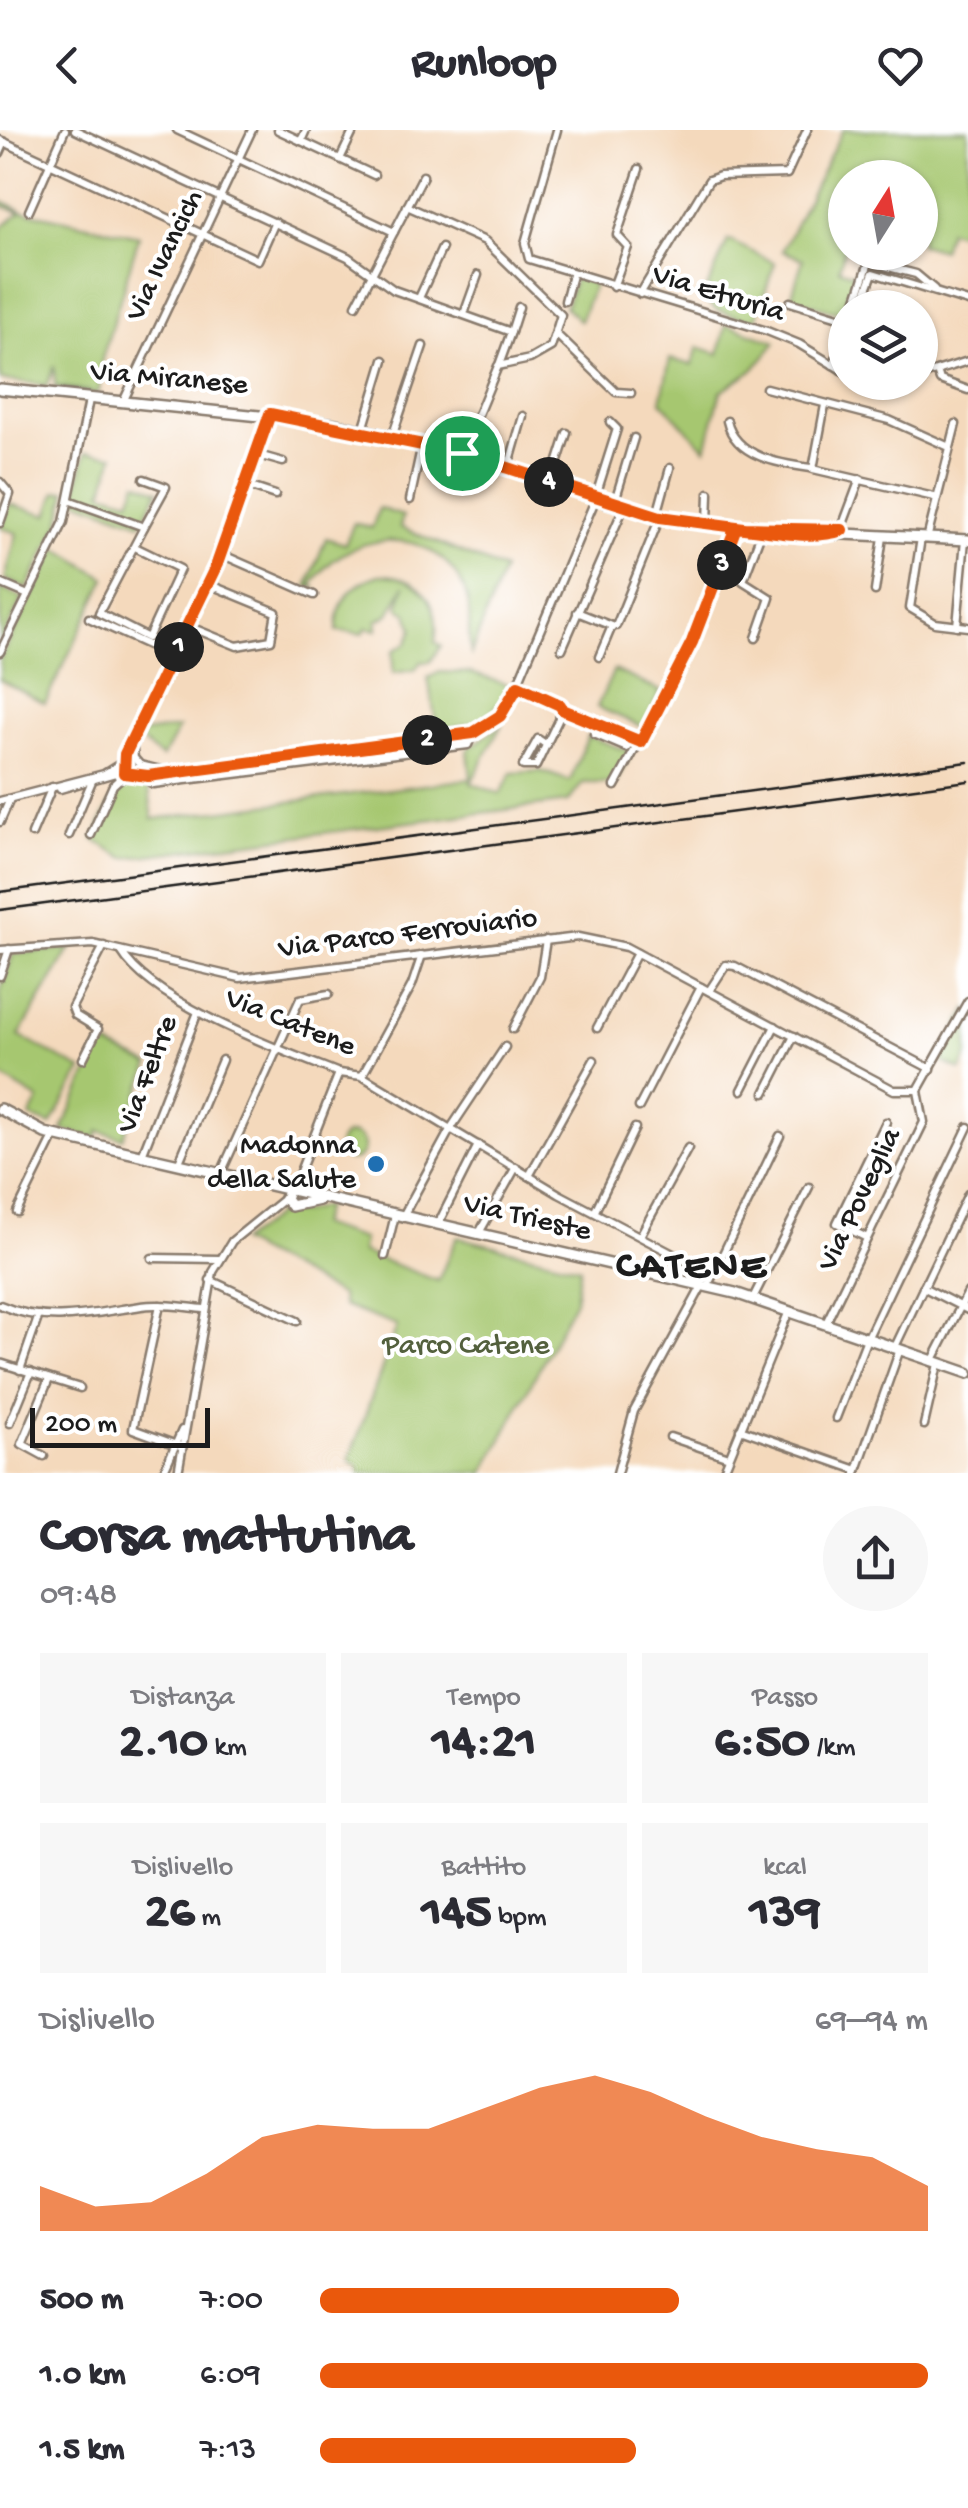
<!DOCTYPE html>
<html lang="it">
<meta charset="utf-8">
<style>
:root{--surface:#fff;--page:#f7f7f7;--text:#2b2b33;--muted:#7c7c81;--accent:#ea580c}
body{margin:0;font-family:"Gochi Hand",sans-serif;background:var(--page);color:var(--text);height:100vh;display:flex;flex-direction:column;font-size:38px;white-space:nowrap}
*{box-sizing:border-box;margin:0}
p{font-size:32px;color:var(--muted)}
.icon{flex:none;width:55px;height:55px;fill:none;stroke:currentColor;stroke-width:2;stroke-linecap:round;stroke-linejoin:round}
.map{position:relative;height:1343px;overflow:hidden}
.details{display:flex;flex-direction:column;background:var(--surface);flex:1}
.details>*{flex:none}
.needle{width:65px;rotate:11deg}
.controls{position:absolute;left:828px;top:30px;display:grid;gap:20px}
.controls a{display:grid;place-items:center;width:110px;height:110px;border-radius:50%;background:var(--surface);box-shadow:0 2px 8px #0004;font-size:50px}
.scale{position:absolute;left:30px;bottom:25px;width:180px;box-sizing:border-box;padding-left:10px;border:5px solid #1c1c1c;border-top:0;font-size:28px;line-height:35px;white-space:nowrap;color:#1c1c1c;-webkit-text-stroke:8px #fff;paint-order:stroke}
.pin{position:absolute;display:grid;place-items:center;width:85px;height:85px;color:#fff;margin:-42px;border:5px solid #fff;border-radius:50%;box-shadow:0 2px 10px #0007}
.km{position:absolute;width:50px;height:50px;margin:-25px;border-radius:50%;background:#222;color:#fff;font-size:28px;line-height:50px;text-align:center}
.round{display:grid;place-items:center;flex:none;width:105px;height:105px;border-radius:52px;background:var(--page)}
.head{display:flex;align-items:center;justify-content:space-between;height:170px;padding:0 40px}
h1{font-size:55px;font-weight:800;line-height:75px}
.figures{display:grid;grid-template-columns:repeat(3,1fr);gap:15px;height:170px;padding:10px 40px}
.figures div{display:grid;align-content:center;border-radius:0px;background:var(--page);text-align:center}
.figures b{font-size:50px;font-weight:800}
.figures small{font-size:28px;font-weight:400}
.figures p{font-size:28px}
.chart{height:280px;padding:20px 40px}
.chart p{display:flex;justify-content:space-between}
.chart svg{width:100%;height:180px;margin-top:10px;fill:var(--accent);opacity:.7}
ul{padding:0 40px;list-style:none;font-size:32px}
li{display:grid;grid-template-columns:160px 120px 1fr;align-items:center;height:75px}
li i{height:25px;border-radius:12px;background:var(--accent)}
header{display:flex;justify-content:space-between;align-items:center;height:130px;padding:0 40px;background:var(--surface);font-size:45px;font-weight:800}
.map>svg:first-child{display:block}
.green{fill:#a6c76f;stroke:#617246;stroke-width:2.5}
.lines{fill:none;stroke-linecap:round;stroke-linejoin:round}
.street-casing{stroke:#887a6c;stroke-width:11}
.secondary-casing{stroke:#887a6c;stroke-width:14}
.street{stroke:#fff;stroke-width:6}
.secondary{stroke:#fff;stroke-width:9}
.rail{stroke:#1c1c1c;stroke-width:2.5}
.route-casing{stroke:#fff;stroke-width:20}
.route{stroke:#ea580c;stroke-width:12}
.poi-dot{fill:#1f6fb2;stroke:#fff;stroke-width:4}
.labels{text-anchor:middle;dominant-baseline:central;stroke-width:8;stroke-linejoin:round;paint-order:stroke}
.street-label{font-size:30px;fill:#1c1c1c;stroke:#fff}
.poi-label{font-size:30px;fill:#1c1c1c;stroke:#fff;text-anchor:end}
.park-label{font-size:30px;fill:#53603d;stroke:#fff}
.district-label{font-size:40px;font-weight:bold;letter-spacing:2.5px;fill:#1c1c1c;stroke:#fff}
</style>
<header><svg class="icon" aria-label="back" viewBox="0 0 24 24"><path d="M15 5l-7 7 7 7"/></svg>Runloop<svg class="icon" aria-label="heart" viewBox="0 0 24 24"><path d="M12 20l-8-8c-3-5 5-10 8-4 3-6 11-1 8 4z"/></svg></header>
<div class="map">
<svg width="968" height="1343" viewBox="0 0 968 1343">
<rect width="100%" height="100%" fill="#fff"/>
<filter id="ink" filterUnits="userSpaceOnUse"><feTurbulence type="fractalNoise" baseFrequency=".01" numOctaves="2"/><feDisplacementMap in="SourceGraphic" scale="20" xChannelSelector="R" yChannelSelector="G"/><feConvolveMatrix kernelMatrix="1 2 1 2 8 2 1 2 1" color-interpolation-filters="sRGB"/></filter>
<filter id="wash" filterUnits="userSpaceOnUse"><feTurbulence type="fractalNoise" baseFrequency=".0048" numOctaves="4" result="noise"/><feDisplacementMap in="SourceGraphic" scale="40" xChannelSelector="R" yChannelSelector="G"/><feGaussianBlur stdDeviation="2.25" result="paint"/><feColorMatrix in="noise" values="0 0 0 0 0 0 0 0 0 0 0 0 0 0 0 0 0 1.4 0 .05"/><feComposite in="paint" operator="in"/></filter>
<g filter="url(#wash)">
<rect width="100%" height="100%" fill="#f4d9bc"/>
<g class="green">
<polygon points="843,0 968,0 968,105 948,100 942,120 920,114 920,48 845,48 845,117 839,139 860,146 851,157 844,184 791,168 803,129 782,121"/>
<polygon points="0,70 23,81 139,106 102,229 99,262 94,264 40,258 92,262 55,256 54,236 47,255 0,250 0,99 21,82 0,75"/>
<polygon points="728,110 775,133 755,192 716,180 703,168"/>
<polygon points="575,148 594,154 580,191 565,177"/>
<polygon points="726,194 776,212 754,239 721,261 706,319 661,271 670,229 692,235 698,217 719,224"/>
<polygon points="86,322 114,325 103,362 130,370 137,352 159,360 141,393 74,369"/>
<polygon points="67,361 61,391 27,459 5,449 17,403 1,398 10,374 48,385 56,362"/>
<path d="M379,378L403,386L400,397L503,440L471,524C465,502 476,478 460,451C428,392 344,402 312,454L315,458L307,457L326,408L345,414L354,393L372,398Z"/>
<polygon points="57,418 106,448 45,573 0,550 0,529"/>
<path d="M379,445C419,444 442,473 435,512L441,516L430,532H421L415,540L393,543V521L407,513L413,499L408,484L398,477L405,455L389,484L377,491V500L366,498L363,504L337,501C336,472 352,453 379,445Z"/>
<polygon points="0,458 23,468 0,514"/>
<polygon points="614,540 661,561 643,597 597,577"/>
<path d="M440,542L471,543L509,555C496,591 471,596 437,599L428,548Z"/>
<path d="M502,594L471,653L500,664L512,643L541,641L570,651L588,606L628,621L636,615L616,653H583L568,672L125,728L94,710C106,684 110,656 142,653L149,661L153,689L471,649L468,619Z"/>
<polygon points="179,598 162,628 140,610 144,603"/>
<polygon points="71,818 19,906 82,940 51,995 30,987 39,970 0,946 0,863 13,824"/>
<polygon points="968,878 968,925 961,940 940,931"/>
<polygon points="102,913 150,935 123,1008 99,1001 96,1008 62,1000"/>
<circle cx="351" cy="1017" r="13"/>
<polygon points="325,1076 319,1095 363,1109 361,1122 438,1151 457,1107 580,1137 575,1170 484,1343 359,1343 359,1336 349,1331 397,1196 343,1176 341,1166 240,1112 275,1087 279,1079 299,1083"/>
</g>
</g>
<g filter="url(#ink)">
<g class="lines">
<defs>
<g id="street">
<polyline points="75,0 348,127 394,160 511,202 519,177"/>
<polyline points="177,0 394,102"/>
<polyline points="278,0 374,45"/>
<polyline points="557,0 525,113 529,129 767,201 799,214 845,242"/>
<polyline points="0,10 258,130 275,92"/>
<polyline points="301,11 306,0"/>
<polyline points="0,23 5,12"/>
<polyline points="340,29 354,0"/>
<polyline points="407,76 485,111 561,185 551,217 530,229 498,236 462,323"/>
<polyline points="29,81 65,0"/>
<polyline points="613,157 628,117 617,105 639,39"/>
<polyline points="640,164 709,50 720,46 787,44 807,0"/>
<polyline points="419,168 442,118"/>
<polyline points="565,171 572,145"/>
<polyline points="790,172 845,189"/>
<polyline points="356,175 423,46"/>
<polyline points="854,178 869,132 916,144 934,159"/>
<polyline points="860,178 873,143 968,172"/>
<polyline points="464,184 478,145"/>
<polyline points="556,204 616,262 631,263"/>
<polyline points="499,235 511,202"/>
<polyline points="833,235 845,208"/>
<polyline points="841,240 845,227"/>
<polyline points="937,241 940,250 968,260"/>
<polyline points="920,246 968,231"/>
<polyline points="766,258 889,290 947,316"/>
<polyline points="123,272 252,0"/>
<polyline points="825,275 813,339 934,367"/>
<polyline points="270,284 217,433 121,634 128,646 434,609 485,598 509,574 593,375 617,299 610,292"/>
<path d="M727,291C735,327 780,334 811,338"/>
<polyline points="363,300 384,230"/>
<polyline points="392,307 423,216"/>
<polyline points="258,325 283,332"/>
<polyline points="508,338 523,286"/>
<polyline points="0,352 10,364 0,393"/>
<polyline points="551,353 567,303"/>
<polyline points="248,356 275,365"/>
<polyline points="410,370 422,314"/>
<polyline points="71,371 144,397 166,357 144,349"/>
<polyline points="614,374 634,308"/>
<polyline points="657,385 670,338"/>
<polyline points="708,394 709,363"/>
<polyline points="842,397 860,349"/>
<polyline points="921,408 910,478 935,493 968,497"/>
<polyline points="927,409 956,294"/>
<polyline points="135,417 180,439 148,508 99,483 144,397"/>
<polyline points="221,424 314,465"/>
<polyline points="0,453 28,465"/>
<polyline points="875,461 883,407"/>
<polyline points="577,482 612,496 599,527"/>
<polyline points="89,488 174,527"/>
<polyline points="188,496 237,516 271,510 276,482 208,454"/>
<polyline points="616,496 660,387"/>
<polyline points="957,496 965,410"/>
<polyline points="756,508 770,468 743,451 763,398"/>
<polyline points="562,519 624,377"/>
<polyline points="0,522 64,392 89,270"/>
<polyline points="518,556 563,580 642,611"/>
<polyline points="598,596 594,604 627,618 631,610"/>
<polyline points="132,612 134,628 140,635"/>
<polyline points="547,615 538,609 523,636 536,636 563,580"/>
<polyline points="140,635 165,641"/>
<polyline points="145,648 153,654 468,615 473,603"/>
<polyline points="615,656 680,537 736,397"/>
<polyline points="60,659 122,641"/>
<polyline points="0,671 104,644 120,634"/>
<polyline points="0,692 10,669"/>
<polyline points="32,704 52,657"/>
<polyline points="69,705 92,651"/>
<polyline points="91,705 113,655 125,644"/>
<polyline points="0,820 93,814 240,848 578,807 626,817 894,960 918,960 968,871"/>
<path d="M121,821C153,874 281,920 339,943L362,946L559,1064L711,1144"/>
<polyline points="0,846 9,819"/>
<polyline points="709,861 726,835 735,836 931,939"/>
<polyline points="597,898 637,823"/>
<polyline points="513,899 540,847 546,810"/>
<polyline points="83,929 98,899 75,885 72,877 104,816"/>
<polyline points="362,946 412,855 422,825"/>
<polyline points="742,960 775,896"/>
<polyline points="765,963 794,906"/>
<polyline points="639,977 701,857"/>
<polyline points="142,1025 198,882"/>
<polyline points="179,1032 222,930"/>
<polyline points="221,1043 300,869 329,864"/>
<polyline points="529,1046 594,930"/>
<polyline points="293,1059 339,943"/>
<polyline points="595,1081 635,998"/>
<polyline points="17,1082 55,1005"/>
<polyline points="403,1086 451,998 505,917"/>
<polyline points="438,1094 478,1015"/>
<polyline points="479,1103 516,1037"/>
<polyline points="641,1104 688,1018"/>
<polyline points="867,1108 837,1093 886,992"/>
<polyline points="385,1126 395,1085"/>
<polyline points="152,1128 219,1129"/>
<polyline points="210,1150 297,1191"/>
<polyline points="707,1157 780,1006"/>
<polyline points="923,1157 968,1180"/>
<polyline points="753,1168 809,1057"/>
<path d="M0,1175C47,1196 93,1183 141,1176C161,1173 183,1177 204,1179"/>
<polyline points="160,1175 133,1299 182,1317"/>
<polyline points="825,1195 924,992 918,961"/>
<polyline points="894,1219 968,1064"/>
<polyline points="932,1232 968,1162"/>
<polyline points="0,1233 80,1258"/>
<polyline points="20,1240 39,1185"/>
<polyline points="836,1288 866,1211 968,997"/>
<polyline points="10,1293 31,1242"/>
<polyline points="924,1295 938,1234"/>
<polyline points="740,1299 857,1340"/>
<polyline points="670,1307 729,1327"/>
<polyline points="44,1326 22,1314 49,1249"/>
<polyline points="163,1343 182,1300"/>
<polyline points="178,1343 213,1142 232,1111 285,1068"/>
<polyline points="617,1343 634,1281 702,1156"/>
<polyline points="723,1343 789,1181"/>
<polyline points="856,1343 899,1222"/>
</g>
<g id="secondary">
<polyline points="0,259 336,294 462,323 614,374 681,390 760,400 968,410"/>
<polyline points="0,979 45,1003 735,1163 968,1243"/>
<polyline points="289,1060 285,1068 291,1076 319,1070"/>
</g>
</defs>
<use href="#street" class="street-casing"/>
<use href="#secondary" class="secondary-casing"/>
<use href="#street" class="street"/>
<use href="#secondary" class="secondary"/>
<g class="rail">
<polyline points="0,762 968,632"/>
<polyline points="0,780 968,651"/>
</g>
</g>
</g>
<g class="lines" filter="url(#ink)">
<defs>
<path id="route" d="M462,323L270,284L217,434L125,624L124,643L148,646L473,603L500,586L518,556L560,575L563,580L641,612L692,512L736,397C768,400 811,411 842,400L744,398L660,387L462,323"/>
</defs>
<use href="#route" class="route-casing"/>
<use href="#route" class="route"/>
</g>
<circle class="poi-dot" cx="376" cy="1034" r="10"/>
<g class="labels">
<g class="street-label">
<text transform="translate(166 126) rotate(-64)">Via Ivancich</text>
<text transform="translate(718 165) rotate(17)">Via Etruria</text>
<text transform="translate(169 250) rotate(5)">Via Miranese</text>
<text transform="translate(408 805) rotate(-7)">Via Parco Ferroviario</text>
<text transform="translate(290 894) rotate(22)">Via Catene</text>
<text transform="translate(149 945) rotate(-69)">Via Feltre</text>
<text transform="translate(861 1070) rotate(-64)">Via Poveglia</text>
<text transform="translate(527 1089) rotate(13)">Via Trieste</text>
</g>
<g class="poi-label">
<text x="356" y="1017">Madonna<tspan x="356" dy="34">della Salute</tspan></text>
</g>
<g class="park-label">
<text x="466" y="1217">Parco Catene</text>
</g>
<g class="district-label">
<text x="692" y="1138">CATENE</text>
</g>
</g>
</svg>
<div class="controls">
<a><svg class="needle" viewBox="-14 -14 28 28"><path d="M0-13l5 13h-10z" fill="#e53935"/><path d="M0 13l5-13h-10z" fill="#7c7c81"/></svg></a>
<a><svg class="icon" aria-label="layers" viewBox="0 0 24 24"><path d="M12 4l9 5-9 5-9-5zM3 14l9 5 9-5"/></svg></a>
</div>
<div class="scale">200 m</div>
<div class="pin" style="left:462px;top:323px;background:#1e9e55"><svg class="icon" aria-label="arrive" viewBox="0 0 24 24"><path d="M6 21V4h12l-3 4 3 4H6"/></svg></div>
<b class="km" style="left:179px;top:517px">1</b>
<b class="km" style="left:427px;top:610px">2</b>
<b class="km" style="left:722px;top:435px">3</b>
<b class="km" style="left:549px;top:352px">4</b>
</div>
<section class="details">
<div class="head"><div><h1>Corsa mattutina</h1><p>09:48</p></div><a class="round"><svg class="icon" aria-label="share" viewBox="0 0 24 24"><path d="M12 15V3M7 8l5-5 5 5M5 13v7h14v-7"/></svg></a></div>
<div class="figures">
<div><p>Distanza</p><b>2.10<small> km</small></b></div>
<div><p>Tempo</p><b>14:21</b></div>
<div><p>Passo</p><b>6:50<small> /km</small></b></div>
</div>
<div class="figures">
<div><p>Dislivello</p><b>26<small> m</small></b></div>
<div><p>Battito</p><b>145<small> bpm</small></b></div>
<div><p>kcal</p><b>139</b></div>
</div>
<div class="chart"><p><span>Dislivello</span>69–94 m</p>
<svg viewBox="0 0 160 44" preserveAspectRatio="none"><path d="M0 44V33L10 38L20 37L30 30L40 21L50 18L60 19L70 19L80 14L90 9L100 6L110 10L120 16L130 21L140 24L150 26L160 33V44z"/></svg>
</div>
<ul>
<li><b>500 m</b>7:00<i style="width:59%"></i></li>
<li><b>1.0 km</b>6:09<i style="width:100%"></i></li>
<li><b>1.5 km</b>7:13<i style="width:52%"></i></li>
</ul>
</section>
